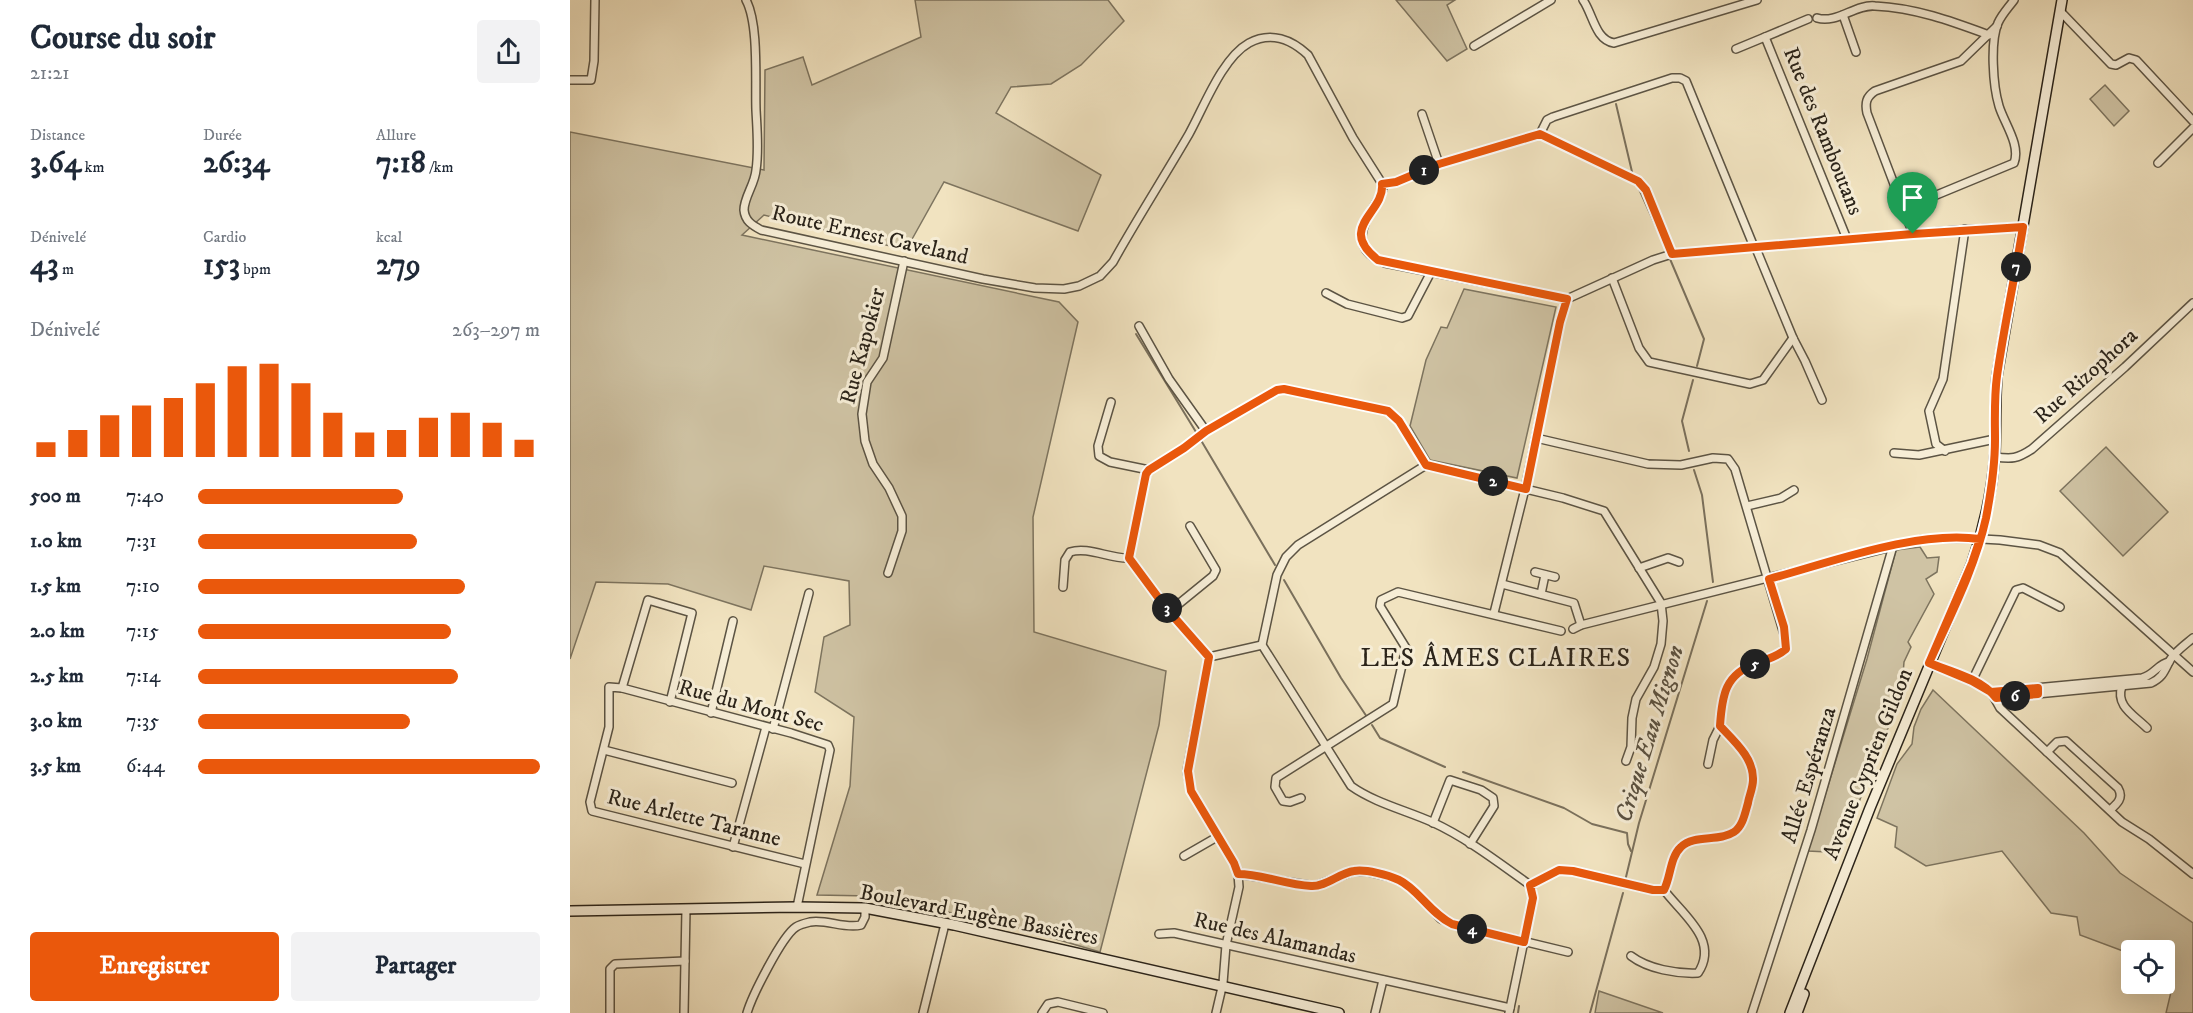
<!DOCTYPE html>
<html lang="fr">
<meta charset="utf-8">
<style>
:root{--surface:#fff;--page:#f2f2f3;--text:#1f2937;--muted:#747a83;--accent:#ea580c}
body{margin:0;font-family:"IM FELL DW Pica",serif;background:var(--page);color:var(--text);height:100vh;display:flex;flex-direction:column;font-size:22px;white-space:nowrap}
*{box-sizing:border-box;margin:0}
p{font-size:20px;color:var(--muted)}
.icon{flex:none;width:33px;height:33px;fill:none;stroke:currentColor;stroke-width:2;stroke-linecap:round;stroke-linejoin:round}
.map{position:relative;flex:1;overflow:hidden}
.drawer{display:flex;flex-direction:column;background:var(--surface);width:570px}
.drawer>*{flex:none}
.buttons{position:absolute;left:1551px;top:940px;display:grid;gap:12px}
.buttons a{display:grid;place-items:center;width:54px;height:54px;border-radius:6px;background:var(--surface);box-shadow:0 6px 24px #0002;font-size:30px}
.pin{position:absolute;display:grid;place-items:center;width:51px;height:51px;color:#fff;margin:-62px -26px;border-radius:50% 50% 50% 0;rotate:-45deg;box-shadow:0 0 6px #0007}
.pin .icon{rotate:45deg}
.km{position:absolute;width:30px;height:30px;margin:-15px;border-radius:50%;background:#222;color:#fff;font-size:16px;line-height:30px;text-align:center}
.round{display:grid;place-items:center;flex:none;width:63px;height:63px;border-radius:6px;background:var(--page)}
.overview{display:flex;align-items:center;justify-content:space-between;height:102px;padding:0 30px}
h1{font-size:33px;font-weight:800;line-height:45px}
.metrics{display:grid;grid-template-columns:repeat(3,1fr);gap:9px;height:102px;padding:6px 30px}
.metrics div{display:grid;align-content:center}
.metrics b{font-size:30px;font-weight:800}
.metrics small{font-size:16px;font-weight:400}
.metrics p{font-size:16px}
.chart{height:168px;padding:12px 30px}
.chart p{display:flex;justify-content:space-between}
.chart svg{width:100%;height:108px;margin-top:6px;stroke:var(--accent);stroke-width:6}
.primary-button{display:flex;gap:12px;margin-top:auto;padding:12px 30px}
.primary-button a{flex:1;height:69px;border-radius:6px;background:var(--accent);color:#fff;font-size:24px;font-weight:800;line-height:69px;text-align:center}
.primary-button a+a{background:var(--page);color:var(--text)}
ul{padding:0 30px;list-style:none;font-size:20px}
li{display:grid;grid-template-columns:96px 72px 1fr;align-items:center;height:45px}
li i{height:15px;border-radius:8px;background:var(--accent)}
main{display:flex;flex:1;min-height:0}
.map>svg:first-child{display:block}
.green{fill:#cfc3a4;stroke:#7d745f;stroke-width:1.5}
.lines{fill:none;stroke-linecap:round;stroke-linejoin:round}
.stream{stroke:#7a705c;stroke-width:2}
.street-casing{stroke:#5c5444;stroke-width:10}
.secondary-casing{stroke:#2b241a;stroke-width:12}
.street{stroke:#f6edd6;stroke-width:7}
.secondary{stroke:#f6edd6;stroke-width:9}
.route-casing{stroke:#fff;stroke-width:12}
.route{stroke:#ea580c;stroke-width:8}
.labels{text-anchor:middle;dominant-baseline:central;stroke-width:6;stroke-linejoin:round;paint-order:stroke}
.street-label{font-size:22px;fill:#2b241a;stroke:#f6edd6}
.water-label{font-size:24px;font-style:italic;fill:#595040;stroke:#f6edd6}
.quarter-label{font-size:26px;letter-spacing:1.5px;fill:#2b241a;stroke:#f6edd6}
</style>
<main>
<section class="drawer">
<div class="overview"><div><h1>Course du soir</h1><p>21:21</p></div><a class="round"><svg class="icon" aria-label="share" viewBox="0 0 24 24"><path d="M12 15V3M7 8l5-5 5 5M5 13v7h14v-7"/></svg></a></div>
<div class="metrics">
<div><p>Distance</p><b>3.64<small> km</small></b></div>
<div><p>Durée</p><b>26:34</b></div>
<div><p>Allure</p><b>7:18<small> /km</small></b></div>
</div>
<div class="metrics">
<div><p>Dénivelé</p><b>43<small> m</small></b></div>
<div><p>Cardio</p><b>153<small> bpm</small></b></div>
<div><p>kcal</p><b>279</b></div>
</div>
<div class="chart"><p><span>Dénivelé</span>263–297 m</p>
<svg viewBox="0 0 160 44" preserveAspectRatio="none"><path d="M5 44V38M15 44V33M25 44V27M35 44V23M45 44V20M55 44V14M65 44V7M75 44V6M85 44V14M95 44V26M105 44V34M115 44V33M125 44V28M135 44V26M145 44V30M155 44V37"/></svg>
</div>
<ul>
<li><b>500 m</b>7:40<i style="width:60%"></i></li>
<li><b>1.0 km</b>7:31<i style="width:64%"></i></li>
<li><b>1.5 km</b>7:10<i style="width:78%"></i></li>
<li><b>2.0 km</b>7:15<i style="width:74%"></i></li>
<li><b>2.5 km</b>7:14<i style="width:76%"></i></li>
<li><b>3.0 km</b>7:35<i style="width:62%"></i></li>
<li><b>3.5 km</b>6:44<i style="width:100%"></i></li>
</ul>
<div class="primary-button"><a>Enregistrer</a><a>Partager</a></div>
</section>
<div class="map">
<svg width="1623" height="1013" viewBox="0 0 1623 1013">
<rect width="100%" height="100%" fill="#f1e3c0"/>
<filter id="stains"><feTurbulence type="fractalNoise" baseFrequency=".00333" numOctaves="4"/><feColorMatrix values="0 0 0 0 .2 0 0 0 0 .09 0 0 0 0 .02 0 0 0 .5 -.17"/></filter>
<radialGradient id="worn" r=".72"><stop offset=".6" stop-color="#630" stop-opacity="0"/><stop offset="1" stop-color="#630" stop-opacity=".3"/></radialGradient>
<g class="green">
<polygon points="345,0 538,0 554,21 511,65 481,84 441,87 426,113 531,175 508,231 374,182 336,250 194,215 172,235 489,302 508,322 463,517 464,632 596,671 589,725 530,952 435,924 301,896 247,895 280,786 284,717 245,692 254,637 280,625 279,581 194,566 181,610 98,584 26,582 0,659 0,132 194,170 195,70 233,57 242,85 351,37"/>
<polygon points="826,0 885,0 877,5 897,49 877,61"/>
<polygon points="1535,85 1559,111 1544,126 1520,99"/>
<polygon points="894,289 986,307 947,478 860,460 840,426 856,360 871,327 877,328"/>
<polygon points="1536,447 1598,512 1553,556 1490,491"/>
<polygon points="1350,547 1357,558 1369,557 1367,572 1356,579 1364,594 1338,642 1341,647 1334,662 1331,699 1306,755 1287,808 1258,852 1238,851 1297,659 1326,550"/>
<polygon points="1363,690 1514,833 1550,873 1623,923 1623,1013 1596,1013 1601,992 1601,969 1595,966 1594,951 1562,951 1561,954 1510,935 1507,917 1481,913 1432,851 1356,866 1325,847 1327,827 1307,818 1327,764 1342,744 1344,727 1351,709"/>
<polygon points="1029,991 1093,1013 1025,1013"/>
</g>
<g class="lines">
<g class="stream">
<polyline points="1046,104 1063,176"/>
<polyline points="1069,189 1097,251"/>
<polyline points="1100,259 1134,339 1127,366"/>
<polyline points="566,334 626,432"/>
<polyline points="632,442 705,565"/>
<polyline points="1119,451 1112,421 1123,380"/>
<polyline points="1124,470 1132,495 1143,582"/>
<polyline points="714,580 771,678 797,717"/>
<polyline points="802,725 810,738 875,767"/>
<polyline points="893,772 994,808 1022,824 1057,833 1058,844 1061,851"/>
<polyline points="1056,877 1069,823 1137,601"/>
<polyline points="948,1013 949,1006"/>
<polyline points="1020,1013 1053,893"/>
</g>
<defs>
<g id="street">
<path d="M176,0C189,24 185,81 186,110C187,130 189,151 186,170C185,184 174,197 174,210C175,221 182,225 191,230L413,279L465,288L494,289L509,286L530,276L543,262C567,219 594,177 619,134C634,107 652,58 679,43C701,31 722,40 738,55L783,138L811,182L813,189L811,195C795,220 776,248 815,263L997,299"/>
<path d="M1013,0C1023,14 1025,40 1044,43L1187,0"/>
<polyline points="1490,11 1541,64 1546,65 1559,58 1566,60 1623,121"/>
<polyline points="1273,15 1286,52"/>
<path d="M1247,18C1267,24 1285,4 1305,6C1346,8 1381,21 1419,35"/>
<polyline points="1238,19 1195,37 1277,239"/>
<polyline points="904,46 981,0"/>
<polyline points="1166,49 1195,37"/>
<polyline points="0,80 21,80 24,61 25,0"/>
<polyline points="852,114 869,164"/>
<polyline points="970,134 977,120 983,117 1102,78 1110,78 1116,81 1184,247 1187,251 1223,338 1235,361 1252,400"/>
<polyline points="970,134 1068,181 1076,190 1102,254"/>
<polyline points="1588,163 1623,128"/>
<polyline points="812,184 826,182 869,164 970,134"/>
<path d="M1335,208L1444,163C1451,145 1434,123 1429,106C1423,86 1420,42 1428,23C1432,14 1439,7 1444,0"/>
<path d="M1343,234L1297,113C1295,103 1296,97 1305,91L1391,61L1427,26"/>
<polyline points="1042,278 1069,348 1079,362 1180,384 1193,380 1223,338"/>
<polyline points="756,293 777,304 832,318 838,316 861,272"/>
<polyline points="569,326 599,379 636,431"/>
<polyline points="541,402 528,446 529,456 540,462 579,470"/>
<polyline points="1375,451 1366,444 1359,411 1373,379 1395,229"/>
<polyline points="1324,453 1349,455 1425,439"/>
<path d="M1425,457C1442,459 1447,459 1462,449L1555,367L1623,303"/>
<path d="M856,465L728,545L716,557L707,575L692,645L781,786C805,803 835,810 862,822C897,838 929,863 960,885L963,898L939,1013"/>
<polyline points="856,465 993,498 1034,511 1091,603 1093,621 1091,644 1084,667 1066,699 1062,718 1061,747 1056,761"/>
<polyline points="1177,506 1211,498 1224,490"/>
<polyline points="1069,568 1098,558 1109,562"/>
<polyline points="965,572 985,577"/>
<polyline points="318,573 332,531 332,516 319,488 303,464 295,441 292,414 297,382 313,358 334,261"/>
<polyline points="932,584 1004,603 1011,625"/>
<path d="M493,587L495,560L500,552C518,546 540,559 559,558"/>
<polyline points="971,594 975,575"/>
<polyline points="600,611 643,576 646,570 620,526"/>
<polyline points="924,613 955,489 990,322 997,299 1083,260 1102,254 1389,230 1453,227"/>
<polyline points="1003,629 1011,625 1353,539 1394,538 1430,540 1469,545 1490,553 1623,672"/>
<polyline points="639,657 596,608 559,558 576,474 579,470 614,448 636,431 707,390 714,389 818,411 829,421 856,465"/>
<polyline points="639,657 617,771 621,791 664,863 668,874 669,887 656,945 653,983 646,1013"/>
<polyline points="639,657 692,645"/>
<polyline points="1359,663 1402,681 1421,692 1430,708 1552,822 1579,839 1623,874"/>
<polyline points="1402,681 1446,590 1453,588 1490,607"/>
<path d="M1552,686C1545,706 1564,715 1577,728"/>
<polyline points="52,688 78,600 122,613 100,702"/>
<path d="M1421,692L1572,678C1584,675 1588,664 1599,662"/>
<path d="M1426,698L1581,683C1592,678 1594,672 1599,662C1603,653 1616,644 1623,638"/>
<polyline points="141,713 163,621"/>
<polyline points="203,729 239,593"/>
<polyline points="34,750 162,783"/>
<path d="M1477,752L1487,742L1496,741L1548,788C1554,798 1547,804 1540,810"/>
<polyline points="1138,764 1143,740 1150,726"/>
<polyline points="731,798 720,802 713,801 705,787 706,778 823,704 836,648 810,606 811,600 828,592 991,631"/>
<polyline points="863,823 880,780 911,790 923,798 924,806 900,844"/>
<polyline points="163,847 196,727"/>
<polyline points="614,856 647,837"/>
<polyline points="668,874 745,886 784,871 798,872 828,879 838,885 871,919 882,924 998,952"/>
<path d="M960,885L989,870L1003,871L1083,890H1094C1101,876 1100,857 1111,847C1124,834 1149,842 1164,832C1172,826 1175,816 1177,808C1179,799 1183,789 1183,780C1184,758 1164,741 1150,726C1152,695 1155,674 1187,663C1197,659 1207,657 1216,649V641L1165,469L1158,459L1143,458L1111,465L1078,464L966,438"/>
<polyline points="227,907 260,750 258,745 221,733 52,688 39,687 39,727 20,802 22,811 235,864"/>
<polyline points="589,934 604,933 940,1008"/>
<path d="M1061,956C1078,969 1107,974 1128,973C1150,940 1112,914 1094,890"/>
<polyline points="40,1013 40,969 45,964 115,961"/>
<polyline points="114,1013 116,909"/>
<path d="M177,1013C182,996 212,936 226,927C229,925 236,923 240,922C257,919 274,929 291,925L295,917V908"/>
<polyline points="353,1013 375,924"/>
<polyline points="472,1013 478,1004 488,1002 533,1013"/>
<polyline points="805,1013 813,980"/>
<polyline points="1182,1013 1241,830 1323,546"/>
</g>
<g id="secondary">
<polyline points="0,911 227,907 295,908 384,925 769,1013"/>
<path d="M1220,1013L1300,808L1402,563C1414,528 1422,492 1425,454C1426,428 1425,402 1427,376L1492,0"/>
<polyline points="1227,1013 1234,994"/>
</g>
</defs>
<use href="#street" class="street-casing"/>
<use href="#secondary" class="secondary-casing"/>
<use href="#street" class="street"/>
<use href="#secondary" class="secondary"/>
</g>
<g class="lines">
<defs>
<path id="route" d="M1343,234L1102,254L1076,190L1068,181L970,134L869,164L826,182L812,184C815,213 766,227 808,260L997,299L990,322L956,489L856,465L829,421L818,411L714,389L707,390L636,431L614,448L579,470L576,474L559,558L596,608L639,657L618,771L621,791L664,863L668,874C692,874 716,885 741,886C756,887 769,873 784,871C796,869 818,875 829,880C848,889 860,913 882,924L954,942L963,898L960,885L989,870L1003,871L1083,890H1094C1101,876 1100,857 1111,847C1124,834 1149,842 1164,832C1173,826 1175,813 1178,803C1179,796 1183,788 1183,780C1184,758 1164,741 1150,726C1152,695 1155,674 1187,663C1197,659 1207,657 1216,649L1214,627L1199,579C1262,562 1346,530 1410,539L1402,563L1359,663C1380,671 1412,679 1426,698L1468,694V688L1421,692L1402,681L1359,663C1380,616 1405,568 1416,518C1421,492 1425,466 1425,440C1425,419 1424,398 1427,376C1434,326 1445,277 1453,227L1343,234"/>
</defs>
<use href="#route" class="route-casing"/>
<use href="#route" class="route"/>
</g>
<g class="labels">
<g class="street-label">
<text transform="translate(1253 131) rotate(68)">Rue des Ramboutans</text>
<text transform="translate(300 235) rotate(13)">Route Ernest Caveland</text>
<text transform="translate(293 346) rotate(-75)">Rue Kapokier</text>
<text transform="translate(1516 376) rotate(-42)">Rue Rizophora</text>
<text transform="translate(181 706) rotate(15)">Rue du Mont Sec</text>
<text transform="translate(1298 764) rotate(-68)">Avenue Cyprien Gildon</text>
<text transform="translate(1239 775) rotate(-73)">Allée Espéranza</text>
<text transform="translate(124 818) rotate(14)">Rue Arlette Taranne</text>
<text transform="translate(409 915) rotate(11)">Boulevard Eugène Bassières</text>
<text transform="translate(705 938) rotate(13)">Rue des Alamandas</text>
</g>
<g class="water-label">
<text transform="translate(1080 734) rotate(-73)">Crique Eau Mignon</text>
</g>
<g class="quarter-label">
<text x="926" y="658">LES ÂMES CLAIRES</text>
</g>
</g>
<rect width="100%" height="100%" filter="url(#stains)"/>
<rect width="100%" height="100%" fill="url(#worn)"/>
</svg>
<div class="buttons">
<a><svg class="icon" aria-label="locate" viewBox="0 0 24 24"><circle cx="12" cy="12" r="6"/><path d="M12 2v4M12 18v4M2 12h4M18 12h4"/></svg></a>
</div>
<div class="pin" style="left:1343px;top:234px;background:#1e9e55"><svg class="icon" aria-label="arrive" viewBox="0 0 24 24"><path d="M6 21V4h12l-3 4 3 4H6"/></svg></div>
<b class="km" style="left:854px;top:170px">1</b>
<b class="km" style="left:923px;top:481px">2</b>
<b class="km" style="left:597px;top:608px">3</b>
<b class="km" style="left:902px;top:929px">4</b>
<b class="km" style="left:1185px;top:664px">5</b>
<b class="km" style="left:1445px;top:696px">6</b>
<b class="km" style="left:1446px;top:267px">7</b>
</div>
</main>
